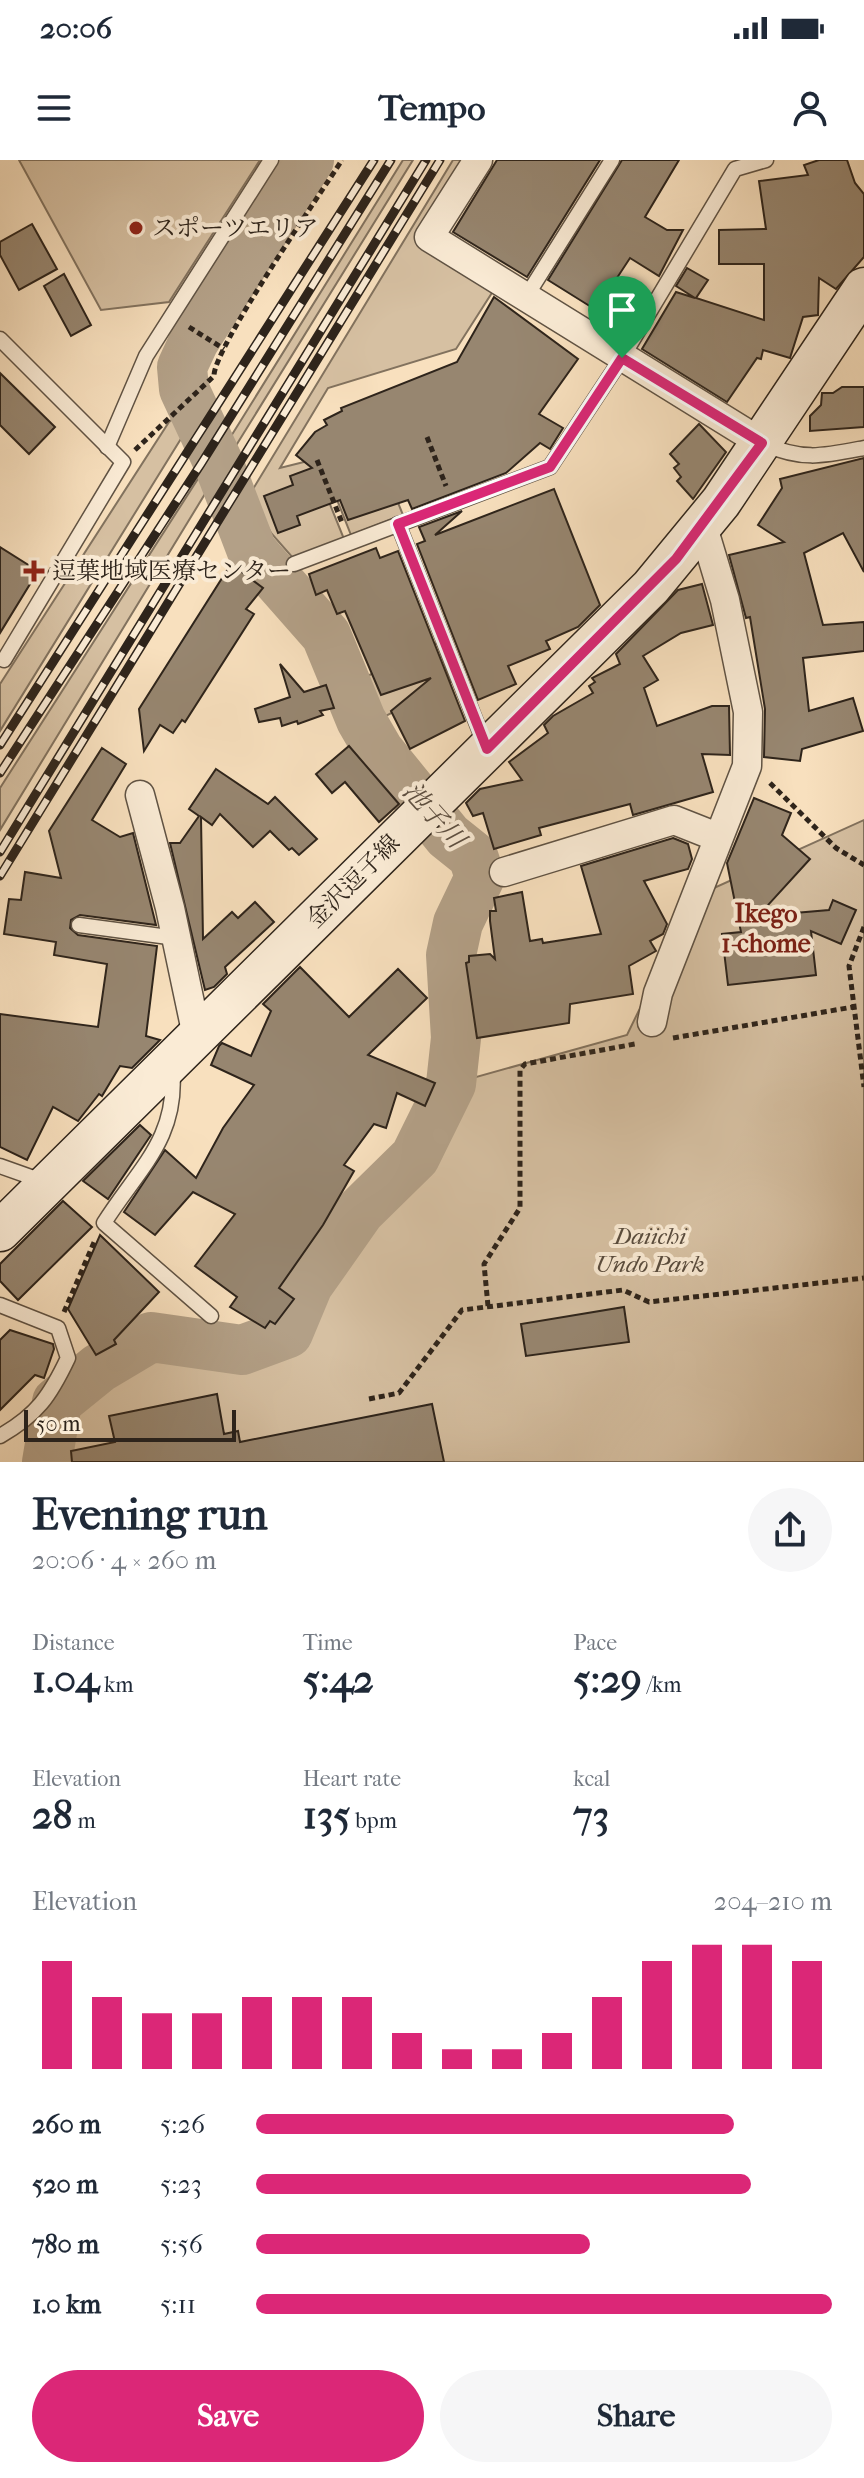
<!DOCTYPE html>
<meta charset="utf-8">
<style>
:root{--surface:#fff;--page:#f6f6f7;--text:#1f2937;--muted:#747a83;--accent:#db2777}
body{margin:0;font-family:"IM FELL French Canon","Noto Serif JP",serif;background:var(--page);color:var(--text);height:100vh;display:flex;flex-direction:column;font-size:30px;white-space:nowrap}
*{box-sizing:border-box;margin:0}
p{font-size:26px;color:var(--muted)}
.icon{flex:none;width:44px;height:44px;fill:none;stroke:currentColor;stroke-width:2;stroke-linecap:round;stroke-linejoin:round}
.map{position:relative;height:1302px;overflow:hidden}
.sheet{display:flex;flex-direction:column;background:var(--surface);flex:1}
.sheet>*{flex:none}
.scale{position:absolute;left:24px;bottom:20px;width:212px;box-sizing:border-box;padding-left:8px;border:4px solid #2e241b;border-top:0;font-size:22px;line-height:28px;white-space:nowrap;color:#2e241b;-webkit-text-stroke:6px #faebd5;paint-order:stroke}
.pin{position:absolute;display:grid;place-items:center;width:68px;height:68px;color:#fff;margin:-82px -34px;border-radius:50% 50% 50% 0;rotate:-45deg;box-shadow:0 0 8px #0007}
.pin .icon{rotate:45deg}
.round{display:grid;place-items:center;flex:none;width:84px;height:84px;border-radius:42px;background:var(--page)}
.summary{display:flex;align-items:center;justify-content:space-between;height:136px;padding:0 32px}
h1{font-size:44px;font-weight:700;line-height:60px}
.metrics{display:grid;grid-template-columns:repeat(3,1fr);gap:12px;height:136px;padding:8px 32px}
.metrics div{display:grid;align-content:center}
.metrics b{font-size:40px;font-weight:700}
.metrics small{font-size:22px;font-weight:400}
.metrics p{font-size:22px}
.chart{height:224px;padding:16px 32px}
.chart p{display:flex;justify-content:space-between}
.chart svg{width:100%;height:144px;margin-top:8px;stroke:var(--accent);stroke-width:6}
.button{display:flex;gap:16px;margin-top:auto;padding:16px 32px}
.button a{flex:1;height:92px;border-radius:48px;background:var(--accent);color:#fff;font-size:32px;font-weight:700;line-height:92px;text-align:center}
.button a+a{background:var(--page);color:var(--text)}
ul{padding:0 32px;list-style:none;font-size:26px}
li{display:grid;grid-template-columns:128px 96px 1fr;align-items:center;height:60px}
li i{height:20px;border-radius:10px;background:var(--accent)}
.status{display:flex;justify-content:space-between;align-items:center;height:56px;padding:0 40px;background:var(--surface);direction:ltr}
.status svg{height:22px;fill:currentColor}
header{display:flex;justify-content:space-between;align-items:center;height:104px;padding:0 32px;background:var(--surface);font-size:36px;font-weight:700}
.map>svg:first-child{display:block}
.green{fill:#d6c0a2;stroke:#82725e;stroke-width:2}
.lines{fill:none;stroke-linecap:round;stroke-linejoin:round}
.river{stroke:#b3a087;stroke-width:50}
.building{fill:#978670;stroke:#2e241b;stroke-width:2}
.service-casing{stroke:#605344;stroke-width:17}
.minor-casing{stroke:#605344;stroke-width:31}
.secondary-casing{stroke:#2e241b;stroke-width:43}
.path{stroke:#2e241b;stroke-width:5;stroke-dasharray:6 4;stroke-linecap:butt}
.service{stroke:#faebd5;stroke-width:14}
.minor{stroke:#faebd5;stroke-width:28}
.secondary{stroke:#faebd5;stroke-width:40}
.rail-casing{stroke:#2e241b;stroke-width:9}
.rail{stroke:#faebd5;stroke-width:6;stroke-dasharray:18;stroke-linecap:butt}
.route-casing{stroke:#fff;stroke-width:16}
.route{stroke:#db2777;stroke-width:10}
.poi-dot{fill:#8f2418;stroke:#faebd5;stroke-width:3}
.labels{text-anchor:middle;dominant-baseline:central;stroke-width:8;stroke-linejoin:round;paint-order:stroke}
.poi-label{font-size:24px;fill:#2e241b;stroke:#faebd5;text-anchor:start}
.street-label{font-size:24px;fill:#2e241b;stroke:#faebd5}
.park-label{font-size:24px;font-style:italic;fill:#584b3d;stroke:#faebd5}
.water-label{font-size:26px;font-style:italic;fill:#5d4f41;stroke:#faebd5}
.neighbourhood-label{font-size:26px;font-weight:bold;fill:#7a1f14;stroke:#faebd5}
</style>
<div class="status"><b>20:06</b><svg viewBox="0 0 49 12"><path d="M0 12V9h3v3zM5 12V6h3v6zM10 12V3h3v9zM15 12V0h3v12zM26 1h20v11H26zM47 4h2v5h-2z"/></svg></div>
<header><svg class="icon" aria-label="menu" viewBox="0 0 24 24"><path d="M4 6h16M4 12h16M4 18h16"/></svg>Tempo<svg class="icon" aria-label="person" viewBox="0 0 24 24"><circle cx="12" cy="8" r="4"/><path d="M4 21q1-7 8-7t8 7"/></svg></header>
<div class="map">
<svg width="864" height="1302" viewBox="0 0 864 1302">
<rect width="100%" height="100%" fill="#f8e0be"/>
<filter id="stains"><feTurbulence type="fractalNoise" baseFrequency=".0025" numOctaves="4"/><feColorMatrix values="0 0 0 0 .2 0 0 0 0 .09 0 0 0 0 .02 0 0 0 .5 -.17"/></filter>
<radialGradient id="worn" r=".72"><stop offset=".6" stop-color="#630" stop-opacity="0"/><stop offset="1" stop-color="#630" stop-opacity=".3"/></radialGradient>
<g class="green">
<polygon points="19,0 260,0 169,142 101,150"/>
<polygon points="403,0 413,0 232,292 228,281"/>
<polygon points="453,0 466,0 418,79 495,128 456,189 328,228 280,308 312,300 344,379 293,398 271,373 250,334"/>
<polygon points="178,255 187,269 0,571 0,524 169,262"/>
<polygon points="372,279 403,355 351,375 320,297"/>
<polygon points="203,311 211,324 0,670 0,628"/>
<polygon points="437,483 451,522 382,558 361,519"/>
<polygon points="864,660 864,1302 43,1302 57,1242 151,1177 242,1190 288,1173 451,924 627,875 694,737"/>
</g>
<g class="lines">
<polyline class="river" points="47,1302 57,1242 99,1208 151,1177 242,1190 288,1173 308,1125 360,1051 415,997 451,924 456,878 451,795 458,763 480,717 473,696 448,676 379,591 361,560 326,475 252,391 218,302 184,229 182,207 194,181 309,0"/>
</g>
<g class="building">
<polygon points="497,0 600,0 527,117 453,72"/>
<polygon points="622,0 679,0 645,57 667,70 683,70 659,116 630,98 596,150 548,120"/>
<polygon points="819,0 847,0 855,23 864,34 864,97 836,129 819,118 818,155 803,157 790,198 763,190 761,199 757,198 727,242 642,189 676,132 695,138 676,126 687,108 708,120 696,138 764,160 764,104 719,104 719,70 766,69 759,21 808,15 804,5"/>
<polygon points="32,64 57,109 19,130 0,95 0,82"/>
<polygon points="64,114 91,165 71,176 44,126"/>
<polygon points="494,137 578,199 539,254 563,268 550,289 540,283 506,313 412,349 408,340 348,360 340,340 297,356 300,365 278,373 264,336 293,325 290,316 312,308 296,295 315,272 327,265 324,260 342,251 341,248 457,202"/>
<polygon points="0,213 55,267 29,294 0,265"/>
<polygon points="842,227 864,227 864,267 810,271 810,256 821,245 822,233 833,233"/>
<polygon points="699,264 726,292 693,339 677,321 681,317 674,308 679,304 670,294"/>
<polygon points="864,298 864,412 843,373 804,393 823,465 864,462 864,491 803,498 809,551 853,538 863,571 802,589 800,601 764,597 765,549 750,457 746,458 729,395 784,382 758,365 782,328 780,319"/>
<polygon points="554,329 600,445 578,467 546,481 550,489 508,506 516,524 478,540 417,384 425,381 419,367 462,351 435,375"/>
<polygon points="0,387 38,411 0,473"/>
<polygon points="376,388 380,398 398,391 465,561 410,589 391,551 431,518 381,535 345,451 337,454 327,430 316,435 309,414"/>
<polygon points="231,404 263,428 246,449 254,454 185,562 182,560 173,573 160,565 144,591 139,549"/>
<polygon points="702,424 713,465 681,473 643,496 658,520 644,528 657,566 712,546 729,546 730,595 702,594 713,632 633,655 630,644 539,668 541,675 494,689 483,653 473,656 466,643 480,629 522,620 509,602 548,573 544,565 553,556 593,533 589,526 595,522 592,518 620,504 616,494 678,430"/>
<polygon points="280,504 304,532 326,525 334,548 320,551 323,555 298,564 297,561 282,566 280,558 259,562 255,549 290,537"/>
<polygon points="349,586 399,644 379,662 345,622 332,633 316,614"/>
<polygon points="102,588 126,604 92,660 120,677 133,673 156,765 80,755 71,760 70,768 78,775 157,786 146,876 160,880 132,908 120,906 102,936 99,934 78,961 53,947 27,1000 0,987 0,854 98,867 107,804 54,795 56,782 4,774 9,739 21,740 25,712 61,718 49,671"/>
<polygon points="216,609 268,644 275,637 317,679 299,695 292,688 289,690 270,671 253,687 220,654 212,665 201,657 203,779 232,752 238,758 255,742 274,762 225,807 227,814 214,827 205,830 170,683 180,683 199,656 189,649"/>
<polygon points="754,638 791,653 782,675 810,699 758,756 829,750 833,740 856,750 841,784 811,771 816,815 728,825 722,774 741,772 727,703"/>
<polygon points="673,678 688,684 692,699 688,709 644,721 667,764 663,774 650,781 656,791 629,806 633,834 570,844 569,863 477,878 466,803 469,802 469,796 490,794 495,799 490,761 490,751 496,751 494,738 522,732 530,781 542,779 543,783 601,774 581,706"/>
<polygon points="300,807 349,857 398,809 427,838 368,895 435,923 425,946 397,933 386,968 374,964 344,1005 354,1011 323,1065 279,1128 294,1139 275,1164 270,1161 265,1168 230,1147 237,1137 195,1106 235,1054 193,1032 155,1075 124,1052 165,990 196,1018 223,968 254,925 211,905 219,886 222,883 251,896 271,851 263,844"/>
<polygon points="140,965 151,975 108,1039 83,1021"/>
<polygon points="63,1041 92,1067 18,1140 0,1121 0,1104"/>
<polygon points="100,1075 159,1132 114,1180 116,1184 96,1195 68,1149"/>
<polygon points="624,1147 629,1182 526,1196 521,1164"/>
<polygon points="10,1170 53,1184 54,1189 44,1218 35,1215 0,1250 0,1180"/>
<polygon points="217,1234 224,1274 238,1271 240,1282 432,1244 444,1302 72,1302 71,1291 115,1282 109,1256"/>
</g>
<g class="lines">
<defs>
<g id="service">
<polyline points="526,137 612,0"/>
<polyline points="0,179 123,302 4,500"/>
<path d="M764,284C803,301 823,296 864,288"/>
<polyline points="107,287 146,196 271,0"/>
<polyline points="398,364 486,587"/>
<polyline points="294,404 550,307 622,198 735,9 766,0"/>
<polyline points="79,765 176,778"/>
<path d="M172,908C179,978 138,1009 104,1063L211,1156"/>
<polyline points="0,1006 45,1022"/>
<path d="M0,1145L58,1168L68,1198C50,1236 37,1255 0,1276"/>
</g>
<g id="minor">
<polyline points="478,0 429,77 762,283"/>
<polyline points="140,635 170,748 197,876"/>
<polyline points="504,712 674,660 717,677"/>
<polyline points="652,862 658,833 747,606 748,552 725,440 703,367"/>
</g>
<polyline id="secondary" points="0,1071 651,427 721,342 864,128"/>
</defs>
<use href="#service" class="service-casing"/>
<use href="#minor" class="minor-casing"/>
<use href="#secondary" class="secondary-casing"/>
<g class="path">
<polyline points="189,167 224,189"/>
<polyline points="427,277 446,326"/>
<path d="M135,290L214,216C213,189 321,33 342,0"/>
<polyline points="317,300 343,365"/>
<polyline points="770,623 836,688 864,705"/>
<polyline points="864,767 849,806 864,927"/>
<polyline points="673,878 853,847"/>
<polyline points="488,1146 484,1104 520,1048 520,910 525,904 635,884"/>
<polyline points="64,1152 95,1080"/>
<polyline points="369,1239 399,1233 462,1150 623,1130 649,1142 864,1118"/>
</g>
<use href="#service" class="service"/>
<use href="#minor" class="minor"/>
<use href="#secondary" class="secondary"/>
<defs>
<g id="rail">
<polyline points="0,585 374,0"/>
<polyline points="0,613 201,304 391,0"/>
<polyline points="0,692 426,0"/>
<polyline points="0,716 440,0"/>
</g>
</defs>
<use href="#rail" class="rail-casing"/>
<use href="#rail" class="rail"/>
</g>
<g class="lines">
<defs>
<polygon id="route" points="622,198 762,283 676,399 487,589 398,364 550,307"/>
</defs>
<use href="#route" class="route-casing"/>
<use href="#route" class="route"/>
</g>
<g class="poi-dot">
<circle cx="136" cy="68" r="8"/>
<path d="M30 399h8v8h8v8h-8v8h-8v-8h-8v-8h8z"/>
</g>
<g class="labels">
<g class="poi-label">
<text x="152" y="68">スポーツエリア</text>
<text x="52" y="411">逗葉地域医療センター</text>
</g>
<g class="street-label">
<text transform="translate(353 721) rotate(-45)">金沢逗子線</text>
</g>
<g class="park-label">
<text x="650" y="1076">Daiichi<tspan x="650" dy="28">Undo Park</tspan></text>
</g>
<g class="water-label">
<text transform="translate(434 655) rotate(48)">池子川</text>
</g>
<g class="neighbourhood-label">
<text x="766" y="753">Ikego<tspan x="766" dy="30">1-chome</tspan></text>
</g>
</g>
<rect width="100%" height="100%" filter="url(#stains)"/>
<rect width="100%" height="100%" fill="url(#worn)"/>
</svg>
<div class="scale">50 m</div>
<div class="pin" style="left:622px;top:198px;background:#1e9e55"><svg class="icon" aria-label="arrive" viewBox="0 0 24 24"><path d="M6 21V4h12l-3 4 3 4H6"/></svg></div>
</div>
<section class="sheet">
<div class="summary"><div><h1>Evening run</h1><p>20:06 · 4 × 260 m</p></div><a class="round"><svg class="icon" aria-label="share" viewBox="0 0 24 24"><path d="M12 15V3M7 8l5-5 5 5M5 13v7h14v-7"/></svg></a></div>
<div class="metrics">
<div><p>Distance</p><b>1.04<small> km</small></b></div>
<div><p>Time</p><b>5:42</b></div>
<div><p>Pace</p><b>5:29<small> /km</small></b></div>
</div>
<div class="metrics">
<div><p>Elevation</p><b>28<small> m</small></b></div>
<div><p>Heart rate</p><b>135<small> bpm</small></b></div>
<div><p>kcal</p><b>73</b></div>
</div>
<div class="chart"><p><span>Elevation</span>204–210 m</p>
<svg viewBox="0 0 160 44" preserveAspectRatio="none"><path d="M5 44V11M15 44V22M25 44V27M35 44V27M45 44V22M55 44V22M65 44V22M75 44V33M85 44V38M95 44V38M105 44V33M115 44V22M125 44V11M135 44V6M145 44V6M155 44V11"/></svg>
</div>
<ul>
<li><b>260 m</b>5:26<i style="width:83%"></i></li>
<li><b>520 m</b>5:23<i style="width:86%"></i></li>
<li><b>780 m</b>5:56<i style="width:58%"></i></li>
<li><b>1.0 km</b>5:11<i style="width:100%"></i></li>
</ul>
<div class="button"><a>Save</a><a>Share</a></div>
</section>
